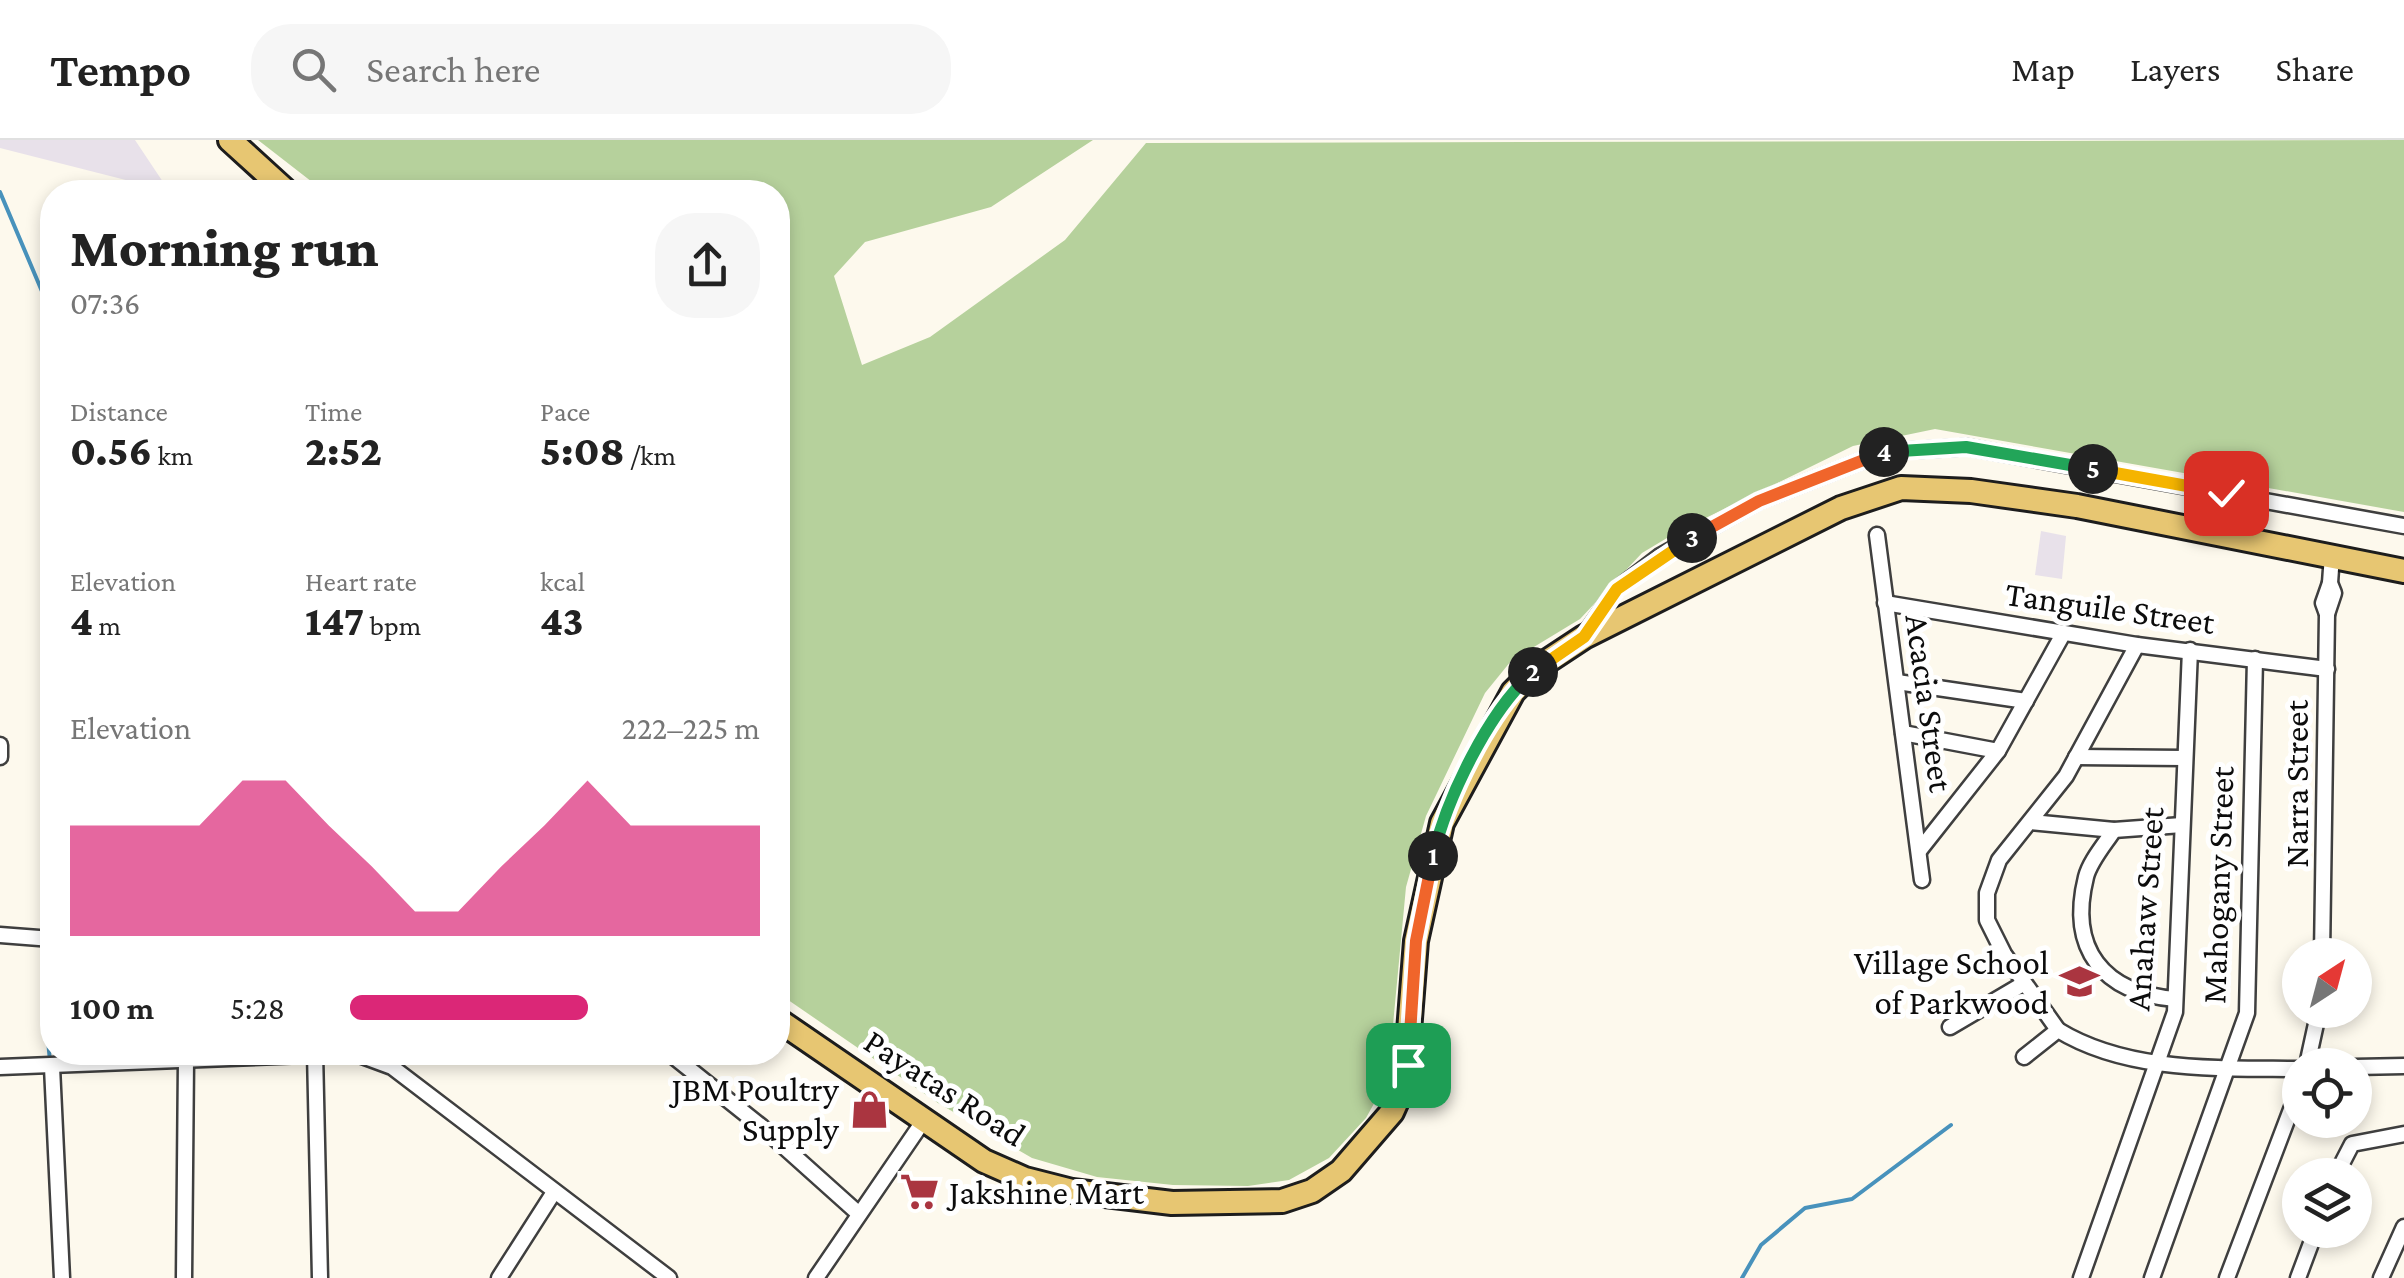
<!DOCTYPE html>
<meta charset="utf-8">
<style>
:root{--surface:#fff;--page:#f6f6f6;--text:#222;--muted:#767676;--line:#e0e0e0;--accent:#db2777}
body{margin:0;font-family:"Crimson Pro",serif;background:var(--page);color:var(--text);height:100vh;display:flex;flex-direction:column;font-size:38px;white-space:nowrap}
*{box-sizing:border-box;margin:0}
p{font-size:32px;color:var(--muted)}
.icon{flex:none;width:55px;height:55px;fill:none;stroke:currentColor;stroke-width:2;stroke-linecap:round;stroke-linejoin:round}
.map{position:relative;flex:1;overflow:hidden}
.panel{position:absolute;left:40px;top:40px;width:750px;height:885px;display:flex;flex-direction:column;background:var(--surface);border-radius:40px;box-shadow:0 5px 15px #0003}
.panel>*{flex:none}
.needle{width:65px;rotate:36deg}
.fabs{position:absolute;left:2282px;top:798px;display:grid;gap:20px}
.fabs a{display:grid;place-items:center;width:90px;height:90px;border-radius:50%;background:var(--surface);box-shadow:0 5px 15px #0003;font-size:50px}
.pin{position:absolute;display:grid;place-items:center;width:85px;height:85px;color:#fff;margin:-42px;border-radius:20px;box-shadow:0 5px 15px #0006}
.km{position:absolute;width:50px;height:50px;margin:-25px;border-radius:50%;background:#222;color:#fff;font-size:28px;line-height:50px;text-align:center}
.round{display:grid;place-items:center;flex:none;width:105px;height:105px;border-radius:40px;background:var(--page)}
.overview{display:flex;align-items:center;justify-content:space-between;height:170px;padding:0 30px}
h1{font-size:55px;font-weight:800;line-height:75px}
.stats{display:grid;grid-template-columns:repeat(3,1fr);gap:15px;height:170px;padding:10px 30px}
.stats div{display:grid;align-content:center}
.stats b{font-size:42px;font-weight:800}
.stats small{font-size:28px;font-weight:400}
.stats p{font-size:28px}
.chart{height:280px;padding:20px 30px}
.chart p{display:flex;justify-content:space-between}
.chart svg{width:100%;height:180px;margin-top:10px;fill:var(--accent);opacity:.7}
ul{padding:0 30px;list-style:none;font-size:32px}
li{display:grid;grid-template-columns:160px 120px 1fr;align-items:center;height:75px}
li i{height:25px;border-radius:12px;background:var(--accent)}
header{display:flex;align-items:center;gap:60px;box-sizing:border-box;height:140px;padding:0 50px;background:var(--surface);border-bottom:2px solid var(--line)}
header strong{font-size:48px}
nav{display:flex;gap:55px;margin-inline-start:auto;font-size:35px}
.search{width:700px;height:90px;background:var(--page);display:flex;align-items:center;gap:25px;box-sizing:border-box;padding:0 35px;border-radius:40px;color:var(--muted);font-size:38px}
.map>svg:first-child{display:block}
.industrial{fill:#e8e1ea}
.forest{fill:#b6d19c}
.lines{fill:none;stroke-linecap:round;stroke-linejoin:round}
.stream{stroke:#4892bc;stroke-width:4}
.street-casing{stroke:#3f3f3f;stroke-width:19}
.primary-casing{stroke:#1d1d1d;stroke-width:28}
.street{stroke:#fff;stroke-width:14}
.primary{stroke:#e7c672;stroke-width:22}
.split-1-casing{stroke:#fff;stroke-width:20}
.split-2-casing{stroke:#fff;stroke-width:20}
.split-3-casing{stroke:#fff;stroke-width:20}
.split-4-casing{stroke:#fff;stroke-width:20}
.split-5-casing{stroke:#fff;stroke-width:20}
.split-6-casing{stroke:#fff;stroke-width:20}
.split-1{stroke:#f0652b;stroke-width:12}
.split-2{stroke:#22a559;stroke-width:12}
.split-3{stroke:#f5b400;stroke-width:12}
.split-4{stroke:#f0652b;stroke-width:12}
.split-5{stroke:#22a559;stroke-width:12}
.split-6{stroke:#f5b400;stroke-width:12}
.labels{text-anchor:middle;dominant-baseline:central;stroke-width:10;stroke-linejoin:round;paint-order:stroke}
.street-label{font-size:35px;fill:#0c0c0c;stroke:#fff}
.poi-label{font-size:35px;fill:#0c0c0c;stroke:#fff;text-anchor:end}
</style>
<header>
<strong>Tempo</strong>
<div class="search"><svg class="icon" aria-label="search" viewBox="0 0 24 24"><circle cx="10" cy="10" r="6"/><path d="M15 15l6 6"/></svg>Search here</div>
<nav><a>Map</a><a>Layers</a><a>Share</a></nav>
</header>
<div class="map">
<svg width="2404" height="1138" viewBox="0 0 2404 1138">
<rect width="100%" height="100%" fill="#fdf9ed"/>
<g class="industrial">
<polygon points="0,0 135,0 169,51 0,8"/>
<polygon points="2041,391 2066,396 2062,439 2035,435"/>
</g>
<polygon class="forest" points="258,0 1093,0 991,67 865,102 834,136 862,225 930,197 1065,100 1146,3 2404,0 2404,372 1935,289 1853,306 1677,392 1642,413 1580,479 1511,521 1485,553 1426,676 1406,747 1388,938 1366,978 1329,1018 1289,1040 1248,1046 1173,1045 1097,1037 1032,1018 938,963 778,853 778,52 325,52"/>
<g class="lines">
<g class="stream">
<polyline points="0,52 52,175"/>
<polyline points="50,921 46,880 52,831"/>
<polyline points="1742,1138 1761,1105 1805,1068 1852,1059 1951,985"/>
</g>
<defs>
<g id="street">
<polyline points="1877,395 1922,740"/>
<polyline points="1885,463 2137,505 2327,529"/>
<polyline points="2327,474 2334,453 2330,443 2332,415"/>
<polyline points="1588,490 1617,449 1660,416 1759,361 1884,312 1967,307 2404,386"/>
<polyline points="1897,542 2026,561"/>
<polyline points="1903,593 1998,611"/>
<polyline points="0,605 0,617"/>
<polyline points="2076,617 2184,618"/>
<polyline points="2031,682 2114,690 2182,685"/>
<path d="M2114,690C2105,704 2090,721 2086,737C2068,809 2103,853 2175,859"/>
<polyline points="1919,711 1998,611 2063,494"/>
<polyline points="0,795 52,799"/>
<polyline points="2322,815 2327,474 2323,463 2330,443"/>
<polyline points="1950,887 2023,844"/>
<polyline points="2058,890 2004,814 1987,780 1987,753 1999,720 2066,636 2137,505"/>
<polyline points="315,912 320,1138"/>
<polyline points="668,912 762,987 859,1074"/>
<path d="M2024,917L2058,890C2128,933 2221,928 2300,929"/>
<polyline points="2307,925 2319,870"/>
<polyline points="0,927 354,913 392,927 669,1138"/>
<polyline points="52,927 62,1138"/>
<polyline points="2355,927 2404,926"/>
<polyline points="2336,1035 2352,1004 2404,994"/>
<polyline points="184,1138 186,920"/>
<polyline points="499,1138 554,1052"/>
<polyline points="816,1138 924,980"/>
<polyline points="2081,1138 2175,872 2190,510"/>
<polyline points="2152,1138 2247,873 2255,519"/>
<polyline points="2227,1138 2300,946"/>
<polyline points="2298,1138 2316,1090"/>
<polyline points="2381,1138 2404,1087"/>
</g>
<g id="primary">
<polyline points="230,0 287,52"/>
<polyline points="778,880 984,1021 1025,1039 1072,1051 1172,1063 1282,1061 1312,1051 1341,1031 1392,972 1405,943 1416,801 1442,683 1513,552 1537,528 1584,497 1841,368 1901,348 1971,351 2077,366 2404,431"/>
</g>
</defs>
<use href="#street" class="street-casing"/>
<use href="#primary" class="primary-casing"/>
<use href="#street" class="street"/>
<use href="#primary" class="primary"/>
</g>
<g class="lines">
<defs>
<polyline id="split-1" points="1408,925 1416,801 1433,716"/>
<path id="split-2" d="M1433,716C1447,658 1488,572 1533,532"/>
<polyline id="split-3" points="1533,532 1584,497 1617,449 1692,398"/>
<polyline id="split-4" points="1692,398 1759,361 1884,312"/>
<polyline id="split-5" points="1884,312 1966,307 2093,329"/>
<polyline id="split-6" points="2093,329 2226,353"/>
</defs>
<use href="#split-1" class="split-1-casing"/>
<use href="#split-2" class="split-2-casing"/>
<use href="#split-3" class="split-3-casing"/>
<use href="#split-4" class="split-4-casing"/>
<use href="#split-5" class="split-5-casing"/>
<use href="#split-6" class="split-6-casing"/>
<use href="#split-1" class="split-1"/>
<use href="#split-2" class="split-2"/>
<use href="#split-3" class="split-3"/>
<use href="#split-4" class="split-4"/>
<use href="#split-5" class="split-5"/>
<use href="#split-6" class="split-6"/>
</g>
<defs>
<symbol id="school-bare" viewBox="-9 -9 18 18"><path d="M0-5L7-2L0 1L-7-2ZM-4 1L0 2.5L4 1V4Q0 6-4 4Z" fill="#aa3540" stroke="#fff" stroke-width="2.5" paint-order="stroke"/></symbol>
<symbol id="shop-bare" viewBox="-9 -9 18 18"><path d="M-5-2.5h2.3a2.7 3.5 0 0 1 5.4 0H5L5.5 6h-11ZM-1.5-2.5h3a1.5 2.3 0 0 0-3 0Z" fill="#aa3540" stroke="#fff" stroke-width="2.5" paint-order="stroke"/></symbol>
<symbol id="supermarket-bare" viewBox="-9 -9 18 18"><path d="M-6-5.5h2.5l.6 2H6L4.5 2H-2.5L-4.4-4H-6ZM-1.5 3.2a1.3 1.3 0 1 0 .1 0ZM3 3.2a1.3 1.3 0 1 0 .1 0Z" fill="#aa3540" stroke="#fff" stroke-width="2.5" paint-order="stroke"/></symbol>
</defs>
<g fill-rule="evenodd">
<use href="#school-bare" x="2052" y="814" width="55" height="55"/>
<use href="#shop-bare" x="842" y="942" width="55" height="55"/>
<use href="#supermarket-bare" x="892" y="1024" width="55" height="55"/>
</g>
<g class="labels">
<g class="street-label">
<text transform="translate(2110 468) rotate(8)">Tanguile Street</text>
<text transform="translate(1929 563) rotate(82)">Acacia Street</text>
<text transform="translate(2296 644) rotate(-90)">Narra Street</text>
<text transform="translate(2218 745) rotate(-88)">Mahogany Street</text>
<text transform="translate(2145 769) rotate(-86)">Anahaw Street</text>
<text transform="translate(945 948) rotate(33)">Payatas Road</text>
</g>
<g class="poi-label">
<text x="2049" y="822">Village School<tspan x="2049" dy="40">of Parkwood</tspan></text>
<text x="839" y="949">JBM Poultry<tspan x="839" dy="40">Supply</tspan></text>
<text x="949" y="1052" text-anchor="start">Jakshine Mart</text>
</g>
</g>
</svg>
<div class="fabs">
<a><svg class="needle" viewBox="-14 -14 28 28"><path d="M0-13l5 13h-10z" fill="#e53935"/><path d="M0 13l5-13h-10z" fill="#767676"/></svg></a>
<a><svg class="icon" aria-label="locate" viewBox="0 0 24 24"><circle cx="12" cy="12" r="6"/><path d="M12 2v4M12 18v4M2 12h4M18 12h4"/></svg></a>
<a><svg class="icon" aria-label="layers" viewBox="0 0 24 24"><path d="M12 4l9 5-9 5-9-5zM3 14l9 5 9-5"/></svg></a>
</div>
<div class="pin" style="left:1408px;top:925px;background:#1e9e55"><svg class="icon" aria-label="arrive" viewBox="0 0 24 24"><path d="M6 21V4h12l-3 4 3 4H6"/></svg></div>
<div class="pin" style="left:2226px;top:353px;background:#d93025"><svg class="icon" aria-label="check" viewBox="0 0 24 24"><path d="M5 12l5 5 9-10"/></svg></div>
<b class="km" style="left:1433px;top:716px">1</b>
<b class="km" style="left:1533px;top:532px">2</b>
<b class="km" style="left:1692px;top:398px">3</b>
<b class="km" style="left:1884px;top:312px">4</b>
<b class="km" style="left:2093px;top:329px">5</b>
<section class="panel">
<div class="overview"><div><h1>Morning run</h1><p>07:36</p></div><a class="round"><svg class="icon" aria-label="share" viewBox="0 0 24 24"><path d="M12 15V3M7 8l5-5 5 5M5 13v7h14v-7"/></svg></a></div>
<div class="stats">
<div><p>Distance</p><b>0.56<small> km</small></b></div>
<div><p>Time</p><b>2:52</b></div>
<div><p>Pace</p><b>5:08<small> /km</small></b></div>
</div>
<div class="stats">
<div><p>Elevation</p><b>4<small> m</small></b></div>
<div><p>Heart rate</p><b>147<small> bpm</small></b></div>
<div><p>kcal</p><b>43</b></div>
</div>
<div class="chart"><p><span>Elevation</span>222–225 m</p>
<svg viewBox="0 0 160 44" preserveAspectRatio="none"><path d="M0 44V17L10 17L20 17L30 17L40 6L50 6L60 17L70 27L80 38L90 38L100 27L110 17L120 6L130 17L140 17L150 17L160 17V44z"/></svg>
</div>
<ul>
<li><b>100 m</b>5:28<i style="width:58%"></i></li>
</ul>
</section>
</div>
